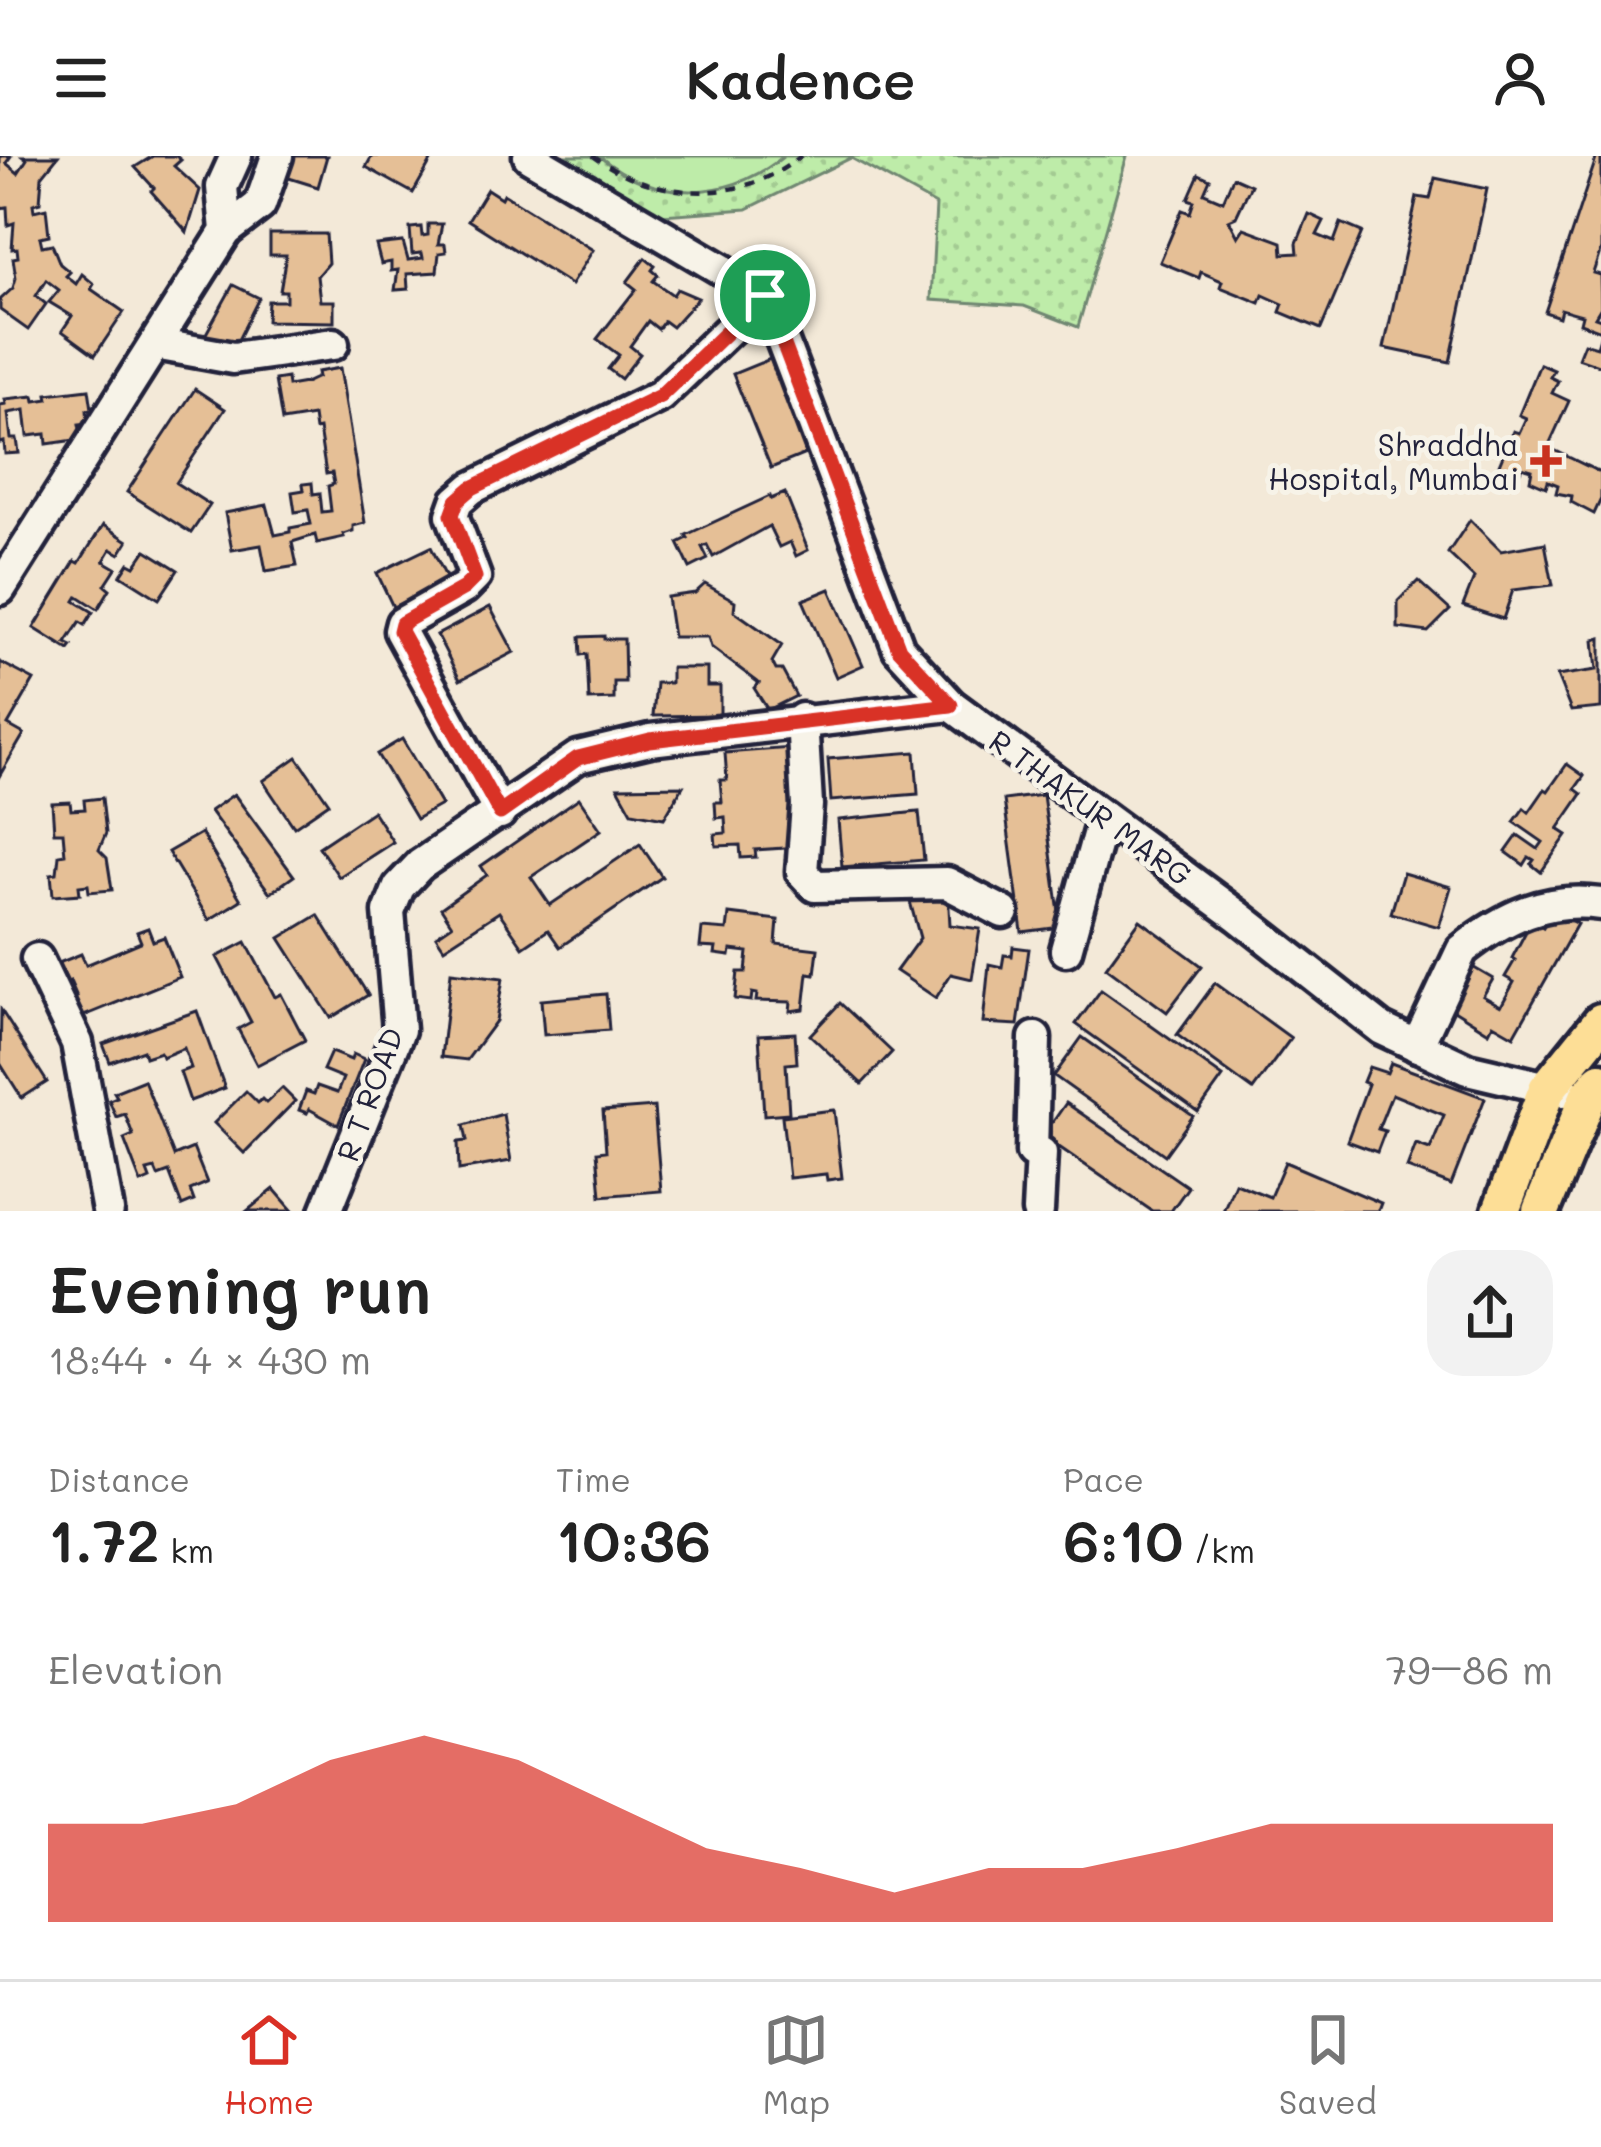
<!DOCTYPE html>
<meta charset="utf-8">
<style>
:root{--surface:#fff;--page:#f2f2f2;--text:#222;--muted:#767676;--line:#e0e0e0;--accent:#d93025}
body{margin:0;font-family:Mali,sans-serif;background:var(--page);color:var(--text);height:100vh;display:flex;flex-direction:column;font-size:45px;white-space:nowrap}
*{box-sizing:border-box;margin:0}
p{font-size:39px;color:var(--muted)}
.icon{flex:none;width:66px;height:66px;fill:none;stroke:currentColor;stroke-width:2;stroke-linecap:round;stroke-linejoin:round}
.map{position:relative;height:1055px;overflow:hidden}
.drawer{display:flex;flex-direction:column;background:var(--surface);flex:1}
.drawer>*{flex:none}
.pin{position:absolute;display:grid;place-items:center;width:102px;height:102px;color:#fff;margin:-51px;border:6px solid #fff;border-radius:50%;box-shadow:0 3px 12px #0007}
.round{display:grid;place-items:center;flex:none;width:126px;height:126px;border-radius:36px;background:var(--page)}
.overview{display:flex;align-items:center;justify-content:space-between;height:204px;padding:0 48px}
h1{font-size:66px;font-weight:600;line-height:90px}
.figures{display:grid;grid-template-columns:repeat(3,1fr);gap:18px;height:204px;padding:12px 48px}
.figures div{display:grid;align-content:center}
.figures b{font-size:60px;font-weight:600}
.figures small{font-size:33px;font-weight:400}
.figures p{font-size:33px}
.chart{height:336px;padding:24px 48px}
.chart p{display:flex;justify-content:space-between}
.chart svg{width:100%;height:216px;margin-top:12px;fill:var(--accent);opacity:.7}
header{display:flex;justify-content:space-between;align-items:center;height:156px;padding:0 48px;background:var(--surface);font-size:54px;font-weight:600}
.tabs{display:flex;justify-content:space-around;align-items:center;height:168px;border-top:3px solid var(--line);background:var(--surface);font-size:33px;color:var(--muted)}
.tabs a{display:grid;justify-items:center;gap:6px}
.tabs .on{color:var(--accent)}
.map>svg:first-child{display:block}
.park{fill:url(#park-dots);stroke:#708772;stroke-width:3}
.garden{fill:#beeca9;stroke:#708772;stroke-width:3}
.building{fill:#e5bf96;stroke:#22223b;stroke-width:3}
.lines{fill:none;stroke-linecap:round;stroke-linejoin:round}
.minor-casing{stroke:#22223b;stroke-width:39}
.major-casing{stroke:#22223b;stroke-width:45}
.path{stroke:#22223b;stroke-width:4.5;stroke-dasharray:9 9;stroke-linecap:butt}
.minor{stroke:#f7f3e8;stroke-width:30}
.major{stroke:#fdde96;stroke-width:36}
.route-casing{stroke:#fff;stroke-width:24}
.route{stroke:#d93025;stroke-width:15}
.poi-dot{fill:#c8321e;stroke:#f7f3e8;stroke-width:4.5}
.labels{text-anchor:middle;dominant-baseline:central;stroke-width:10;stroke-linejoin:round;paint-order:stroke}
.poi-label{font-size:30px;fill:#22223b;stroke:#f7f3e8;text-anchor:end}
.street-label{font-size:30px;fill:#22223b;stroke:#f7f3e8}
</style>
<header><svg class="icon" aria-label="menu" viewBox="0 0 24 24"><path d="M4 6h16M4 12h16M4 18h16"/></svg>Kadence<svg class="icon" aria-label="person" viewBox="0 0 24 24"><circle cx="12" cy="8" r="4"/><path d="M4 21q1-7 8-7t8 7"/></svg></header>
<div class="map">
<svg width="1601" height="1055" viewBox="0 0 1601 1055">
<defs>
<pattern id="park-dots" width="8" height="8" patternUnits="userSpaceOnUse" patternTransform="scale(3)"><rect width="8" height="8" fill="#beeca9"/><path d="M2 2h.1M6 6h.1" fill="none" stroke="#a3ca92" stroke-width="1.8" stroke-linecap="round"/></pattern>
</defs>
<rect width="100%" height="100%" fill="#f3e9d8"/>
<filter id="ink" filterUnits="userSpaceOnUse"><feTurbulence type="fractalNoise" baseFrequency=".00833" numOctaves="2"/><feDisplacementMap in="SourceGraphic" scale="24" xChannelSelector="R" yChannelSelector="G"/><feConvolveMatrix kernelMatrix="1 2 1 2 8 2 1 2 1" color-interpolation-filters="sRGB"/></filter>
<g filter="url(#ink)">
<polygon class="park" points="564,0 1127,0 1078,171 1024,150 931,144 936,49 851,2 747,53 662,59"/>
<path class="garden" d="M599,0H784C728,46 655,47 599,0Z"/>
<g class="building">
<polygon points="0,0 11,0 6,7 18,17 27,3 23,0 58,0 42,20 40,46 33,48 34,55 46,52 49,79 40,81 42,90 52,88 60,108 70,116 66,120 76,128 82,118 94,128 91,133 124,156 95,199 62,175 72,160 49,146 59,134 46,124 36,140 46,148 28,174 0,154 0,144 13,132 16,122 13,102 18,101 17,92 12,93 14,67 8,69 7,51 0,52"/>
<polygon points="153,0 176,0 181,4 174,10 200,34 187,76 151,35 154,32 135,11"/>
<polygon points="282,0 327,0 318,31 276,18"/>
<polygon points="372,0 434,0 413,37 366,11"/>
<polygon points="1597,0 1601,0 1601,93 1593,117 1600,119 1601,151 1595,161 1601,163 1601,175 1580,167 1582,159 1561,153 1559,161 1545,156"/>
<polygon points="1199,18 1210,23 1204,37 1223,45 1233,21 1251,29 1236,61 1229,64 1238,81 1244,72 1282,86 1283,98 1298,97 1297,87 1309,58 1324,65 1317,79 1334,86 1341,67 1362,76 1321,173 1280,156 1283,148 1263,139 1260,147 1220,131 1222,125 1201,116 1199,122 1160,106 1182,54 1190,57 1194,45 1188,43"/>
<polygon points="1435,22 1487,33 1450,206 1384,192 1417,41 1430,43"/>
<polygon points="487,33 501,42 503,38 593,94 571,129 468,64"/>
<polygon points="428,68 442,68 438,88 445,88 446,96 439,97 437,116 407,118 408,133 395,134 398,114 391,115 391,106 381,108 376,89 403,86 408,104 423,102 422,97 412,98 410,72 421,71 422,80 428,79"/>
<polygon points="270,78 326,78 328,107 317,120 320,145 334,145 334,166 267,165 268,145 286,145 286,135 280,135 286,99 270,99"/>
<polygon points="645,102 655,110 652,114 658,119 653,125 673,139 677,133 698,142 672,171 664,165 658,173 648,165 630,190 640,198 621,223 608,213 619,199 597,183 636,133 627,126"/>
<polygon points="233,129 259,142 232,196 203,183"/>
<polygon points="1601,178 1601,210 1578,202 1584,187 1597,191"/>
<polygon points="780,199 818,293 771,312 733,218"/>
<polygon points="1540,208 1554,214 1550,221 1558,225 1552,237 1569,245 1548,291 1601,317 1601,343 1594,358 1571,346 1572,340 1556,337 1558,329 1548,325 1546,331 1530,324 1532,314 1522,311 1514,328 1493,323 1513,275 1519,277 1526,262 1519,259"/>
<polygon points="340,212 365,367 353,370 353,375 343,378 344,381 317,387 315,379 292,386 297,410 266,415 261,389 232,394 225,357 267,349 275,379 290,376 290,372 311,368 308,354 295,356 292,336 304,334 303,328 312,327 313,338 320,337 322,356 331,355 328,330 334,328 332,317 326,318 319,273 315,274 313,260 282,265 275,224 287,222 288,230 305,227 318,221 317,216"/>
<polygon points="89,233 92,253 87,254 88,267 79,268 82,283 47,288 46,278 28,280 25,254 8,257 11,283 17,283 19,297 5,298 4,286 0,287 0,249 6,248 5,243 34,240 35,245 48,243 47,238"/>
<polygon points="195,233 225,253 176,327 210,349 191,377 127,336"/>
<polygon points="785,337 808,394 796,400 790,386 779,391 769,370 713,401 707,389 702,391 708,403 690,412 678,387 688,382 686,379 770,340 771,343"/>
<polygon points="1470,364 1501,395 1545,387 1553,429 1513,434 1503,463 1463,450 1474,422 1448,397"/>
<polygon points="103,369 128,385 120,398 111,393 104,405 116,412 105,429 110,433 98,453 78,440 75,445 93,456 85,469 80,466 66,487 72,490 69,494 34,472 75,405 79,407"/>
<polygon points="431,391 448,425 393,451 377,417"/>
<polygon points="146,394 178,414 159,443 121,419 129,407 135,410"/>
<polygon points="1418,425 1450,454 1428,476 1398,472 1398,445"/>
<polygon points="705,428 735,445 734,455 782,489 772,506 776,514 782,514 796,540 768,554 754,532 759,527 711,491 708,481 673,481 667,441 695,437"/>
<polygon points="830,433 863,509 836,521 803,444"/>
<polygon points="490,451 514,496 460,524 437,479"/>
<polygon points="604,480 604,483 624,483 625,526 614,526 614,543 589,544 587,498 581,499 580,481"/>
<polygon points="1601,482 1601,552 1571,555 1557,520 1597,514 1594,484"/>
<polygon points="0,506 34,524 8,569 24,578 0,619"/>
<polygon points="671,512 707,512 707,530 720,530 720,559 653,560 656,527 671,527"/>
<polygon points="402,583 441,649 416,663 377,598"/>
<polygon points="791,592 799,691 755,694 756,701 741,702 740,689 716,690 715,678 726,677 725,661 716,662 715,646 722,646 720,624 727,624 725,597"/>
<polygon points="915,596 918,638 831,645 828,603"/>
<polygon points="297,601 329,647 294,671 263,625"/>
<polygon points="1567,608 1584,620 1575,633 1582,638 1558,673 1567,679 1541,716 1531,708 1534,704 1529,701 1524,709 1506,696 1518,679 1538,693 1543,686 1514,666 1524,652 1529,656 1545,633 1548,635"/>
<polygon points="683,630 664,662 632,656 618,631"/>
<polygon points="234,638 294,720 270,737 210,655"/>
<polygon points="1043,639 1061,771 1022,776 1004,644"/>
<polygon points="102,642 106,677 99,694 107,702 112,734 89,736 88,729 79,730 80,738 53,740 51,718 57,717 59,699 65,698 63,676 54,676 52,647 70,646 71,654 85,653 84,644"/>
<polygon points="579,642 601,674 531,721 550,749 640,688 662,721 560,791 548,774 523,791 499,756 444,792 436,780 452,769 441,752 487,719 481,710"/>
<polygon points="373,655 393,686 339,721 319,691"/>
<polygon points="919,656 924,704 842,711 838,664"/>
<polygon points="201,677 241,744 209,764 168,696"/>
<polygon points="1403,717 1451,731 1439,771 1391,757"/>
<polygon points="948,735 950,769 980,773 972,823 951,818 936,842 896,815 920,782 909,742 931,743"/>
<polygon points="729,758 778,764 776,788 818,793 815,818 808,817 804,853 790,855 791,846 756,845 757,838 752,837 751,845 735,843 738,816 746,816 748,796 731,794 730,800 715,798 716,792 700,791 702,772 727,774"/>
<polygon points="318,759 368,839 331,862 280,782"/>
<polygon points="1560,759 1577,768 1514,880 1493,868 1489,876 1446,849 1469,809 1493,823 1483,840 1501,850 1514,826 1505,821 1515,804 1512,802 1532,764 1543,771 1549,760 1558,765"/>
<polygon points="1140,764 1202,810 1167,856 1106,811"/>
<polygon points="148,772 153,785 164,781 180,821 79,862 71,844 77,841 70,825 54,832 46,812 81,798 86,809 141,786 137,776"/>
<polygon points="246,786 275,841 281,838 305,884 257,909 238,873 251,866 217,801"/>
<polygon points="1013,791 1029,793 1018,869 983,867 989,808 1002,811 1004,799 1012,800"/>
<polygon points="451,816 503,822 496,865 467,904 441,901"/>
<polygon points="1215,827 1291,882 1253,934 1177,879"/>
<polygon points="1101,834 1223,921 1198,956 1076,868"/>
<polygon points="606,838 609,874 544,879 541,844"/>
<polygon points="840,847 892,896 862,928 810,879"/>
<polygon points="1,854 47,926 22,942 0,907"/>
<polygon points="197,855 225,932 190,945 180,916 191,912 184,892 162,901 160,896 145,901 143,894 110,906 103,888"/>
<polygon points="795,877 797,907 786,908 789,957 764,959 759,879"/>
<polygon points="1082,881 1193,960 1165,999 1054,920"/>
<polygon points="331,896 351,904 353,898 364,903 338,969 309,953 307,957 299,954 306,935 314,938 317,930 337,937 343,922 323,914"/>
<polygon points="1391,907 1485,942 1451,1029 1407,1012 1416,988 1430,993 1444,959 1392,938 1378,973 1385,975 1377,996 1347,985 1368,928 1363,926 1369,911 1387,917"/>
<polygon points="144,924 174,1000 193,992 207,1027 190,1034 194,1045 182,1050 169,1016 158,1020 155,1013 147,1015 150,1023 141,1027 124,983 133,979 125,958 116,961 109,944 117,941 114,936"/>
<polygon points="282,932 295,945 244,997 214,967 246,935 258,947 262,943 266,947"/>
<polygon points="1066,947 1188,1031 1171,1055 1152,1055 1043,980"/>
<polygon points="654,951 661,1035 601,1040 597,996 606,995 603,955"/>
<polygon points="834,954 842,1022 827,1024 826,1018 789,1022 782,960"/>
<polygon points="503,958 511,1005 459,1014 458,986 467,985 464,969"/>
<polygon points="1285,1006 1381,1047 1378,1055 1223,1055 1235,1027 1270,1041"/>
<polygon points="274,1033 293,1055 247,1055"/>
</g>
<g class="lines">
<defs>
<g id="minor">
<polyline points="529,0 765,139 899,493 951,549 1238,760 1382,873 1467,913 1565,936"/>
<polyline points="226,75 260,49 277,0"/>
<polyline points="155,188 233,202 333,188"/>
<polyline points="0,433 226,75 222,31 236,0"/>
<polyline points="802,563 807,649 802,716 815,730 947,727 1003,756"/>
<polyline points="500,657 400,475 402,467 464,432 475,421 452,359 457,345 472,332 660,240 765,139"/>
<polyline points="1066,794 1103,661"/>
<polyline points="37,803 77,887 108,1055"/>
<polyline points="1035,882 1032,996 1041,997 1038,1055"/>
<path d="M1417,890L1462,794C1505,760 1546,741 1601,748"/>
<polyline points="326,1055 399,874 389,756 399,731 420,709 578,601 650,584 951,549"/>
</g>
<g id="major">
<polyline points="1501,1055 1547,933 1601,866"/>
<polyline points="1541,1055 1589,939 1601,925"/>
</g>
</defs>
<use href="#minor" class="minor-casing"/>
<use href="#major" class="major-casing"/>
<path class="path" d="M593,0C656,45 740,50 801,0"/>
<use href="#minor" class="minor"/>
<use href="#major" class="major"/>
</g>
</g>
<g class="lines" filter="url(#ink)">
<defs>
<polygon id="route" points="765,139 899,493 951,549 650,584 578,602 500,657 400,475 402,467 464,432 475,421 452,359 457,345 472,332 660,240"/>
</defs>
<use href="#route" class="route-casing"/>
<use href="#route" class="route"/>
</g>
<path class="poi-dot" d="M1540 287h12v12h12v12h-12v12h-12v-12h-12v-12h12z"/>
<g class="labels">
<g class="poi-label">
<text x="1519" y="288">Shraddha<tspan x="1519" dy="34">Hospital, Mumbai</tspan></text>
</g>
<g class="street-label">
<text transform="translate(1091 651) rotate(36)">R THAKUR MARG</text>
<text transform="translate(369 938) rotate(-70)">R T ROAD</text>
</g>
</g>
</svg>
<div class="pin" style="left:765px;top:139px;background:#1e9e55"><svg class="icon" aria-label="arrive" viewBox="0 0 24 24"><path d="M6 21V4h12l-3 4 3 4H6"/></svg></div>
</div>
<section class="drawer">
<div class="overview"><div><h1>Evening run</h1><p>18:44 · 4 × 430 m</p></div><a class="round"><svg class="icon" aria-label="share" viewBox="0 0 24 24"><path d="M12 15V3M7 8l5-5 5 5M5 13v7h14v-7"/></svg></a></div>
<div class="figures">
<div><p>Distance</p><b>1.72<small> km</small></b></div>
<div><p>Time</p><b>10:36</b></div>
<div><p>Pace</p><b>6:10<small> /km</small></b></div>
</div>
<div class="chart"><p><span>Elevation</span>79–86 m</p>
<svg viewBox="0 0 160 44" preserveAspectRatio="none"><path d="M0 44V24L10 24L20 20L30 11L40 6L50 11L60 20L70 29L80 33L90 38L100 33L110 33L120 29L130 24L140 24L150 24L160 24V44z"/></svg>
</div>
</section>
<nav class="tabs">
<a class="on"><svg class="icon" aria-label="home" viewBox="0 0 24 24"><path d="M3 11l9-7 9 7M6 9v11h12V9"/></svg>Home</a>
<a><svg class="icon" aria-label="map" viewBox="0 0 24 24"><path d="M3 6l6-2 6 2 6-2v14l-6 2-6-2-6 2zM9 4v14M15 6v14"/></svg>Map</a>
<a><svg class="icon" aria-label="saved" viewBox="0 0 24 24"><path d="M7 4h10v16l-5-4-5 4z"/></svg>Saved</a>
</nav>
